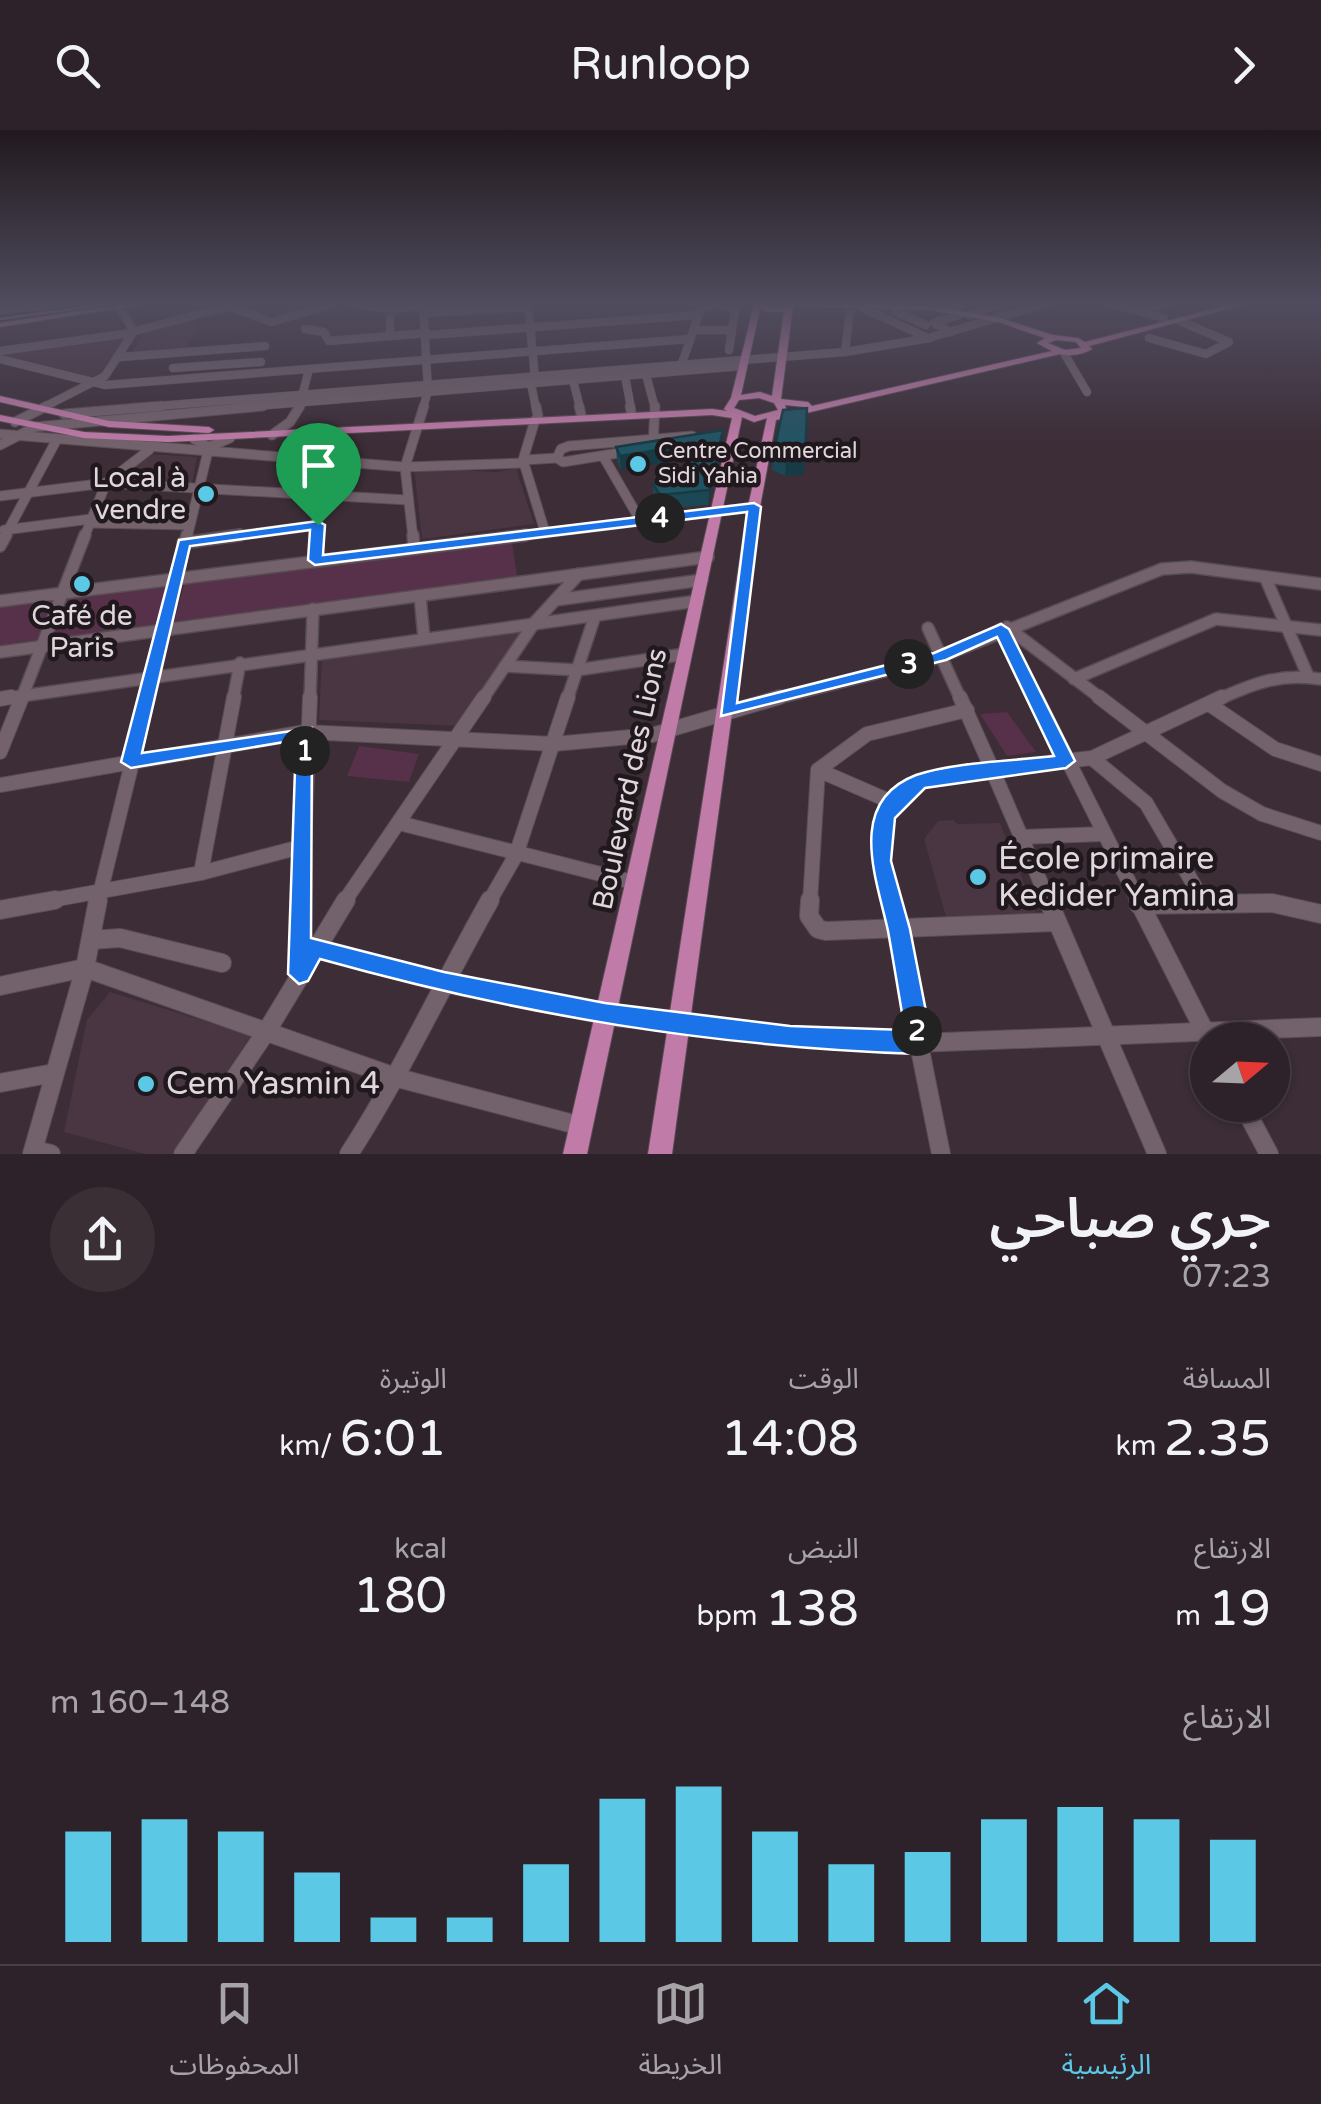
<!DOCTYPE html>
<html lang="ar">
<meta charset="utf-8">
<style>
:root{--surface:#2d2229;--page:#392f35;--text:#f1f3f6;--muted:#a7a4a8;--line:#483f46;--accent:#5bc8e6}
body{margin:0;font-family:"Varela Round","Noto Sans Arabic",sans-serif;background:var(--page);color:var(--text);direction:rtl;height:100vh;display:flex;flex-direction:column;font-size:38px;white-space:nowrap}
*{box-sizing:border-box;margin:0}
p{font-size:32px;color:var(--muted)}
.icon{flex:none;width:55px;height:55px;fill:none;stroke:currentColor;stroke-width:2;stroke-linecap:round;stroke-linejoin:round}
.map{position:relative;height:1024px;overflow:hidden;direction:ltr}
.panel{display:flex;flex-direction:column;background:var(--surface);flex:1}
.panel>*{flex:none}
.needle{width:65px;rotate:71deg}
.tools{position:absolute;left:1190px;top:892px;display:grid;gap:20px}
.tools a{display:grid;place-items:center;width:100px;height:100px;border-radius:50%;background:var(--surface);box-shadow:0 2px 8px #0004,0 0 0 2px var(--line);font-size:50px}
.pin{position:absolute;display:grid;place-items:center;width:85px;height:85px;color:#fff;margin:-102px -42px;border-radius:50% 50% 50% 0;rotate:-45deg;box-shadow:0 0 10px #0007}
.pin .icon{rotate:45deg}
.km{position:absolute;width:50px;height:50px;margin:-25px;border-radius:50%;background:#222;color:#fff;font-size:28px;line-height:50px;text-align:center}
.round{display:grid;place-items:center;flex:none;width:105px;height:105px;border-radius:52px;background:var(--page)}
.summary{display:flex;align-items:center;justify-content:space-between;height:170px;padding:0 50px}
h1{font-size:55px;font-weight:600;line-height:75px}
.figures{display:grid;grid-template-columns:repeat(3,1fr);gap:15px;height:170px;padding:10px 50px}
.figures div{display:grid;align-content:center}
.figures b{font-size:50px;font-weight:600}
.figures small{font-size:28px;font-weight:400}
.figures p{font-size:28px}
.chart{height:280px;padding:20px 50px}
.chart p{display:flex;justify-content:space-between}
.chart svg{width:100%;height:180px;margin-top:10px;stroke:var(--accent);stroke-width:6}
header{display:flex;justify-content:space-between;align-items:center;height:130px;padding:0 50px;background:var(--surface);font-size:45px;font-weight:600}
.tab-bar{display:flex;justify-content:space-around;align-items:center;height:140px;border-top:2px solid var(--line);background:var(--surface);font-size:28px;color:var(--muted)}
.tab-bar a{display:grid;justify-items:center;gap:5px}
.tab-bar .active{color:var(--accent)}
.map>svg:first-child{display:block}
.built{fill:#4a3542}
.green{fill:#57304a}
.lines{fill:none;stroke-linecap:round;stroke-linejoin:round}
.minor-far4-casing{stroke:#584c53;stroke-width:9}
.minor-far3-casing{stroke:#584c53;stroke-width:11}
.minor-far2-casing{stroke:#584c53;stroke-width:14}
.minor-far1-casing{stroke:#584c53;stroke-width:16}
.minor-casing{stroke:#584c53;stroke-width:20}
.major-casing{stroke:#584c53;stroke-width:2}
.minor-far4{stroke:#73626c;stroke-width:8}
.minor-far3{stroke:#73626c;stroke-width:9}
.minor-far2{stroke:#73626c;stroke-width:11}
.minor-far1{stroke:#73626c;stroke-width:14}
.minor{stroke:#73626c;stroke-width:18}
.major{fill:#c07ba8;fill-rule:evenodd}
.tram{stroke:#958991;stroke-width:2.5}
.wall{fill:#1c4855}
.shaded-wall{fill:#173b45}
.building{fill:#215463;stroke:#173b45;stroke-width:2.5}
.route{fill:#1a73e8;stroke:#fff;stroke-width:2.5;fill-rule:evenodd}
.poi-dot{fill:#5bc8e6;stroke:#1f181c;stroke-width:4}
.labels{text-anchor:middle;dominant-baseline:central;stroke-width:9;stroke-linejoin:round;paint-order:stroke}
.far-poi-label{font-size:22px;fill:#e0d6dc;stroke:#1f181c;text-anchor:start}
.poi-label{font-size:28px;fill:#e0d6dc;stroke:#1f181c;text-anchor:end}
.street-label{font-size:28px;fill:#e0d6dc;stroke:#1f181c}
.near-poi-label{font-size:32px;fill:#e0d6dc;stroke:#1f181c;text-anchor:start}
</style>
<header><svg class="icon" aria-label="forward" viewBox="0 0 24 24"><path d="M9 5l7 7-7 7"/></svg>Runloop<svg class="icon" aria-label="search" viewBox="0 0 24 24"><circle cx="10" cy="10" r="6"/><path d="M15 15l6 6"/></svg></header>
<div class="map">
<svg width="1321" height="1024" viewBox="0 0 1321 1024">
<rect width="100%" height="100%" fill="#3c2d37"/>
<g class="built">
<polygon points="191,191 198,196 187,219 132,222 145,201"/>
<polygon points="122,207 128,209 116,229 107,231 105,241 88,248 0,224"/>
<polygon points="150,324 197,327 192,353 119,348"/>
<polygon points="414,338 497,342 516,338 534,394 422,409"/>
<polygon points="522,500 461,596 319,590 322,527"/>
<polygon points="954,690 957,694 1000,693 1037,786 946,787 924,709 938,691"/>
<polygon points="110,862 251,905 173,1024 145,1024 64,1002 87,890"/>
</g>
<g class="green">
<polygon points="512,412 517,446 174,492 185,451"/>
<polygon points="168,452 155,494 49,512 68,465"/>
<polygon points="54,467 37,510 0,515 0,474"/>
<polygon points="1007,582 1036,622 1007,626 980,584"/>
<polygon points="359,616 419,624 409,652 347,646"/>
</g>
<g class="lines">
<defs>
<g id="minor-far4">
<polyline points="352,173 390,179 423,176"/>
<polyline points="528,173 535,248"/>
<polyline points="1108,173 1164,188"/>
<polyline points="226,175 271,192 335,173"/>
<polyline points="861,177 928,208 1048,173"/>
<polyline points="120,179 134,201"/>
<polyline points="700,179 718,173 735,180 729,220"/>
<polyline points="0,180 65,173"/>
<polyline points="943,180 966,173"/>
<polyline points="1138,180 1168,173"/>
<polyline points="896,182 926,195"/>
<polyline points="425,183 528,177"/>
<polyline points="969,185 1003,173"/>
<polyline points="390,188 390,206"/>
<polyline points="305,199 324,202 329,211 427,203"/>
<polyline points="694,200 732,200"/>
<polyline points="951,202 934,193 959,185"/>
<polyline points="427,205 698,185"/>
<polyline points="1149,208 1206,224 1229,212 1180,191"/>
<polyline points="0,221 124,204 230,176"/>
<polyline points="845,222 930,208"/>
<polyline points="1064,223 1087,262"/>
<polyline points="120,227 265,216"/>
<polyline points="0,229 105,255 690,209"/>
<polyline points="173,238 261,232"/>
<polyline points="680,239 700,181"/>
<polyline points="645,241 655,278"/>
<polyline points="625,246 631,278"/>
<polyline points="573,250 580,278"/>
<polyline points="531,254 536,278"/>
<polyline points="42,278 105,246 134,201"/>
<polyline points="132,278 845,222 851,173"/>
<polyline points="233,278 743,236"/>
<polyline points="299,278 309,239"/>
<polyline points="423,278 428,261 423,173"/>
</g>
<g id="minor-far3">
<polyline points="536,276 538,286"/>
<polyline points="579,276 581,284"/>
<polyline points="630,276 631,281"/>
<polyline points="64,284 162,276"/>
<polyline points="15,292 47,276"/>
<polyline points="0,304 405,337 524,333"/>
<polyline points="272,305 290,292 300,276"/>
<polyline points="194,309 209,317 230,308"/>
<polyline points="0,315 35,297 263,276"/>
<polyline points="653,316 655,276"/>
<polyline points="603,326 640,390"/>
<polyline points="557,328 563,332 631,321"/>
<polyline points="523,330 535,290"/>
<polyline points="0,366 106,353 408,370"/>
<polyline points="89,393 187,395"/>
<polyline points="4,400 91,389"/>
<polyline points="545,402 523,330 557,328 561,319 569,316 692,306"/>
<polyline points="4,408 56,311"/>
<polyline points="84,408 106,353 149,320"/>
<polyline points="187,408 209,317"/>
<polyline points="221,408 318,395"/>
<polyline points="316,408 318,332 329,302"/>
<polyline points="413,408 405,337 424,276"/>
<polyline points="506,408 754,377"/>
</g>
<g id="minor-far2">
<polyline points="413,405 414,418"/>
<polyline points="183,413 240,405"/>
<polyline points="0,416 6,405"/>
<polyline points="315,430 316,405"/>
<polyline points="1265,447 1308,546"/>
<polyline points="420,466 424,508"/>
<polyline points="556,470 702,450"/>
<polyline points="0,471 526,405"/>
<polyline points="1007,497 1103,570"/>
<polyline points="928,498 961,570"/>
<polyline points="1001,499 1037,570"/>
<polyline points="0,522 708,427"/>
<polyline points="505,536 577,540 685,524"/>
<polyline points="1074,549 1216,489 1321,500"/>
<polyline points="0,569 697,471"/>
<polyline points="21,570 85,405"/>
<polyline points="147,570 187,405"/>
<polyline points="233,570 240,533"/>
<polyline points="310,570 313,479"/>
<polyline points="482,570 535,492 579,444"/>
<polyline points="567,570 595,486"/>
<polyline points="770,570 940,527 1162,439 1191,437 1321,454"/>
<path d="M1217,570C1254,553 1280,543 1321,549"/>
</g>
<g id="minor-far1">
<polyline points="1036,567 1139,772"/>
<polyline points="1099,567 1222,661 1262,684 1321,703"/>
<polyline points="0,569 11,567"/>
<polyline points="1209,574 1275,619 1321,634"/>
<polyline points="0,622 22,567"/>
<polyline points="1092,628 1146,673 1204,772"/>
<polyline points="818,640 894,673"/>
<polyline points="0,655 305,602 554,614 652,605 780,567"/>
<polyline points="399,693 636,753"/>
<polyline points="1021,707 1103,704"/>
<polyline points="201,743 234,567"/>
<polyline points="41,772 201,743 304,716"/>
<polyline points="98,772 148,567"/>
<polyline points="302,772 310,567"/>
<polyline points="344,772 484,567"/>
<polyline points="489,772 516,725 568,567"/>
<polyline points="810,772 818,640 867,604 967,580"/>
<path d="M891,772C880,731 869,670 923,651C943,643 970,643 992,639L960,567"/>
<polyline points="1049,772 992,639 1092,628 1222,567"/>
</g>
<g id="minor">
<polyline points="810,770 809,786 818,799 826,801 1057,792"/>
<polyline points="890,770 941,1024"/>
<polyline points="1048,770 1157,1024"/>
<polyline points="1138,770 1209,910"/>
<polyline points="1203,770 1205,774"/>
<polyline points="1139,775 1272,773 1321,784"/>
<polyline points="0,780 55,770"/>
<polyline points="91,810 120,808 222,833"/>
<polyline points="314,817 443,853 605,885"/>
<polyline points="300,839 302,770"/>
<polyline points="0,856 85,838 398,948 581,996"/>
<polyline points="678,893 790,908 919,913 1321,897"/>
<polyline points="0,953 54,943"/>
<polyline points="1243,975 1269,1024"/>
<polyline points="35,1020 51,1024"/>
<polyline points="32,1024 85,838 98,770"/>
<polyline points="183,1024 268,899 346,770"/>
<path d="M349,1024C402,942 442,855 490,770"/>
</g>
<g id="major">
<polygon points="132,173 152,173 0,197 0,193"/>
<path d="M752,173H762L769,178L785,177L788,173L931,176L1000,188L1053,205L1078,208L1085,212L1237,173H1250L1089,216L1092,219C1085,224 1068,227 1060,224L776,290L760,377L672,1024H648L667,902L614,896L587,1024H563L732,288L712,285L168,312L84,308L0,291V285L84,302L168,306L712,279L727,281L724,279L731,268L754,175ZM793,176L931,180L998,192L1045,208L1037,213L1052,221L812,276L808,272L781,269ZM760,179L768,182H784L772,266L760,262L741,265ZM1056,210L1076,212L1081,218L1065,220L1048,213ZM759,268L774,273L778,280L755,286L734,278L739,270ZM785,275L805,277L787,282ZM742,287L754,292L767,288L748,377L670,882L618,877Z"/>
<polygon points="0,266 109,291 209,297 214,300 209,303 109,297 0,272"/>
</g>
</defs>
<use href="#minor-far4" class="minor-far4-casing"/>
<use href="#minor-far3" class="minor-far3-casing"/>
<use href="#minor-far2" class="minor-far2-casing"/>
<use href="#minor-far1" class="minor-far1-casing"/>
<use href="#minor" class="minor-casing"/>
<use href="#major" class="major-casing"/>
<use href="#minor-far4" class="minor-far4"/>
<use href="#minor-far3" class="minor-far3"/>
<use href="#minor-far2" class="minor-far2"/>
<use href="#minor-far1" class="minor-far1"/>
<use href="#minor" class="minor"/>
<use href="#major" class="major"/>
<polyline class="tram" points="0,189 117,173"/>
</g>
<g class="wall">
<polygon points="722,313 708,375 660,379 653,368 653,354 681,348 688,329 621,340 617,331 616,317"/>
<polygon points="773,325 805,330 803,345 785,346 772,340"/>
</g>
<g class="shaded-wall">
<polygon points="723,300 722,313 708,375 709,360"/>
<polygon points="694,314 694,328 621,340 620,326"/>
<polygon points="805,330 803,345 785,346 786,332"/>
</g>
<g class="building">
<polygon points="807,278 805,330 786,332 773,325 783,280"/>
<polygon points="723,300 709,360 660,365 653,354 681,348 694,314 620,326 616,317"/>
</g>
<linearGradient id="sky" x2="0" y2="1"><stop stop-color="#21191e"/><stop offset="0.55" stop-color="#504c5e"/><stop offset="1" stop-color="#504c5e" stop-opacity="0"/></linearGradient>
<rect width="1321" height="316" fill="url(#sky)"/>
<path class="route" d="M754,373L761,377L737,573L934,523L1001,494L1009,499L1075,631L1066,638L925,658L895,688L891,731L910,799L932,912L928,921L919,924C712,917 520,885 320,829L308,851L299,854L288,844L296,610L131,638L121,632L179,410L318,391L325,395L323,425ZM747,382L721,586L946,530L997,507L1054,626C1013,631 954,632 916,645C845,672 877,750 888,801C894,834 899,867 905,900L790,896L605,873L444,842L311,808L312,598L142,623L190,416L310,400L308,430L315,435Z"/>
<g class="poi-dot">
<circle cx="638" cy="334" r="10"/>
<circle cx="206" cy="364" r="10"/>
<circle cx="82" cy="454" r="10"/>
<circle cx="978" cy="747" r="10"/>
<circle cx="146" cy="954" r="10"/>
</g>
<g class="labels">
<g class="far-poi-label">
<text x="658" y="321">Centre Commercial<tspan x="658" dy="25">Sidi Yahia</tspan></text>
</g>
<g class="poi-label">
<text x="186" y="348">Local à<tspan x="186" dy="32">vendre</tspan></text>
<text x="82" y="486" text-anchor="middle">Café de<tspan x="82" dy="32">Paris</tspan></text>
</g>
<g class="street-label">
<text transform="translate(630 649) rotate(-78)">Boulevard des Lions</text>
</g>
<g class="near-poi-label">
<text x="998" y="729">École primaire<tspan x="998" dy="37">Kedider Yamina</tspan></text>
<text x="166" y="954">Cem Yasmin 4</text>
</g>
</g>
</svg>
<div class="tools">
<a><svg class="needle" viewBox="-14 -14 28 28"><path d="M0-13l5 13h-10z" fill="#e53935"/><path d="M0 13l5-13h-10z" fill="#a7a4a8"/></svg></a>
</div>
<div class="pin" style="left:318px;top:395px;background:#1e9e55"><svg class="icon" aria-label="arrive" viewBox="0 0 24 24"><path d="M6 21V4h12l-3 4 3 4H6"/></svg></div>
<b class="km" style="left:305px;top:621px">1</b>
<b class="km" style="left:917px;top:901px">2</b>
<b class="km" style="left:909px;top:534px">3</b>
<b class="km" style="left:660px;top:388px">4</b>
</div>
<section class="panel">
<div class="summary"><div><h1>جري صباحي</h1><p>07:23</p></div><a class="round"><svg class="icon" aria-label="share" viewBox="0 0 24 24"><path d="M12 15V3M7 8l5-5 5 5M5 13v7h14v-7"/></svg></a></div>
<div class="figures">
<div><p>المسافة</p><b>2.35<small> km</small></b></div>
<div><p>الوقت</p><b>14:08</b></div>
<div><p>الوتيرة</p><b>6:01<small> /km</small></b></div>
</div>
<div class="figures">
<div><p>الارتفاع</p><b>19<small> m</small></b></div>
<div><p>النبض</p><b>138<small> bpm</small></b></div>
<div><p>kcal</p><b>180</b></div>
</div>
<div class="chart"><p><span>الارتفاع</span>148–160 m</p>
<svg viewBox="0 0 160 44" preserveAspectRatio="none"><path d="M5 44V17M15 44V14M25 44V17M35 44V27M45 44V38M55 44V38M65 44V25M75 44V9M85 44V6M95 44V17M105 44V25M115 44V22M125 44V14M135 44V11M145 44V14M155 44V19"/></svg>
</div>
</section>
<nav class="tab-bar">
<a class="active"><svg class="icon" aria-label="home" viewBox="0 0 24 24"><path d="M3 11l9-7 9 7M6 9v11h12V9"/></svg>الرئيسية</a>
<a><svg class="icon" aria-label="map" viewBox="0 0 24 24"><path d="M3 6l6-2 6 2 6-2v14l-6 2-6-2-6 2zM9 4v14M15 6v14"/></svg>الخريطة</a>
<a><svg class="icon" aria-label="saved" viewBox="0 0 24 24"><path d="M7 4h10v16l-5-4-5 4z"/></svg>المحفوظات</a>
</nav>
